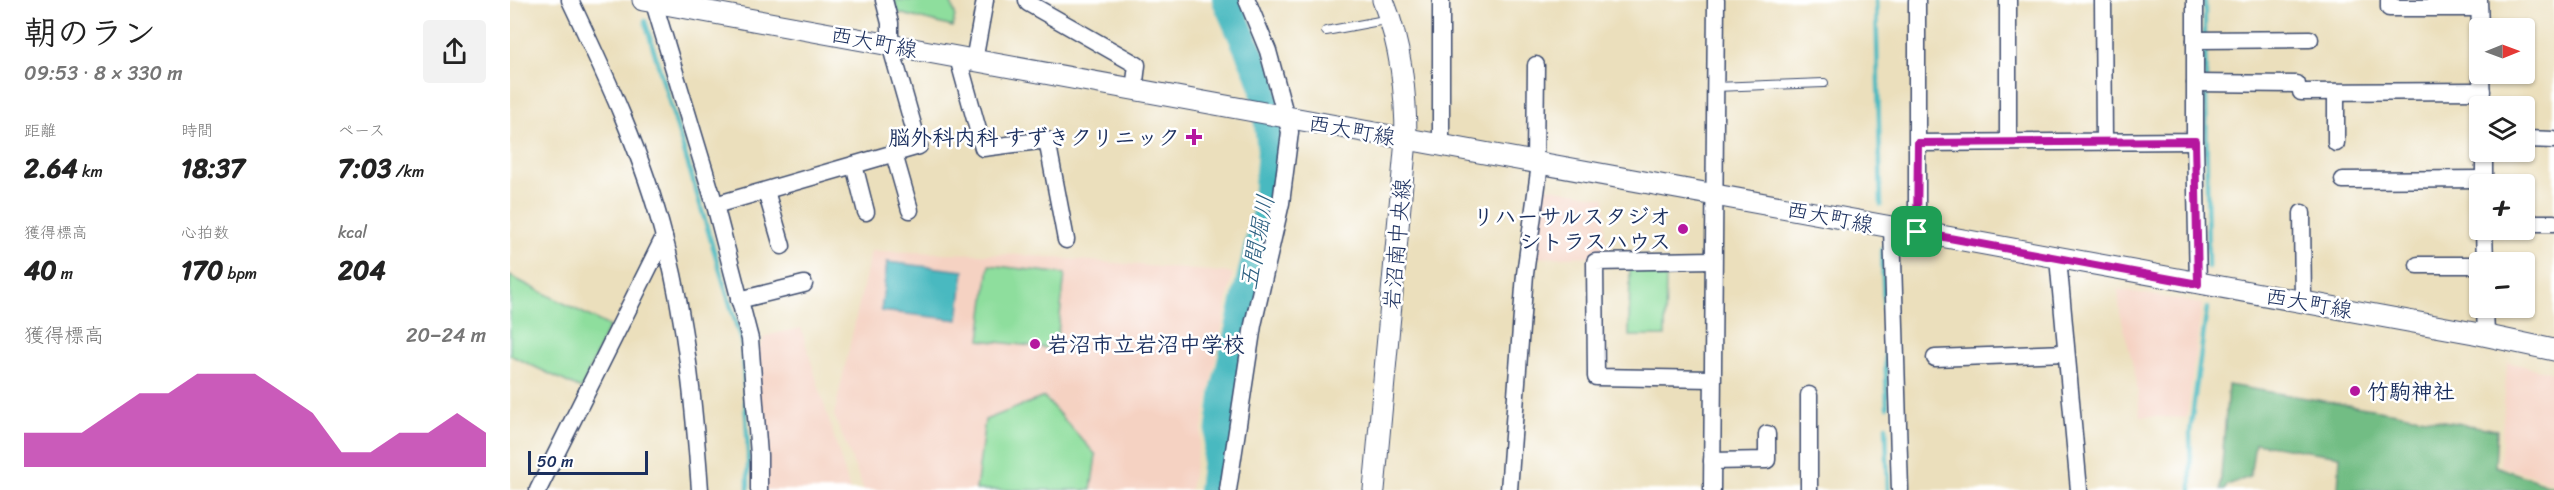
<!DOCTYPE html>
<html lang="ja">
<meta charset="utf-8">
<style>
:root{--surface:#fff;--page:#f2f2f2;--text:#222;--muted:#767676;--accent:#b5179e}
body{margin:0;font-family:Sriracha,"Klee One",sans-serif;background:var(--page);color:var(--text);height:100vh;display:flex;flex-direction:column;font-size:22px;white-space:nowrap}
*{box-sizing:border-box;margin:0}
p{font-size:20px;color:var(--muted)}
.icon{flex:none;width:33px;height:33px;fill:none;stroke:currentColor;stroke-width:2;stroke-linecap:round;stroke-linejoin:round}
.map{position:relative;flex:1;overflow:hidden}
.panel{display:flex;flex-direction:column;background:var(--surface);width:510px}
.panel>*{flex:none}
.needle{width:39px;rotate:89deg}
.controls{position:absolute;left:1959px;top:18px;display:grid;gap:12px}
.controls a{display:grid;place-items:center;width:66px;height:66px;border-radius:6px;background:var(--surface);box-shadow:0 2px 4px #0004;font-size:30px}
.scale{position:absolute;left:18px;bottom:15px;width:120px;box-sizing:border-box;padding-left:6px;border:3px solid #1b2f5e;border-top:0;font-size:16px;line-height:21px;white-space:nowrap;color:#1b2f5e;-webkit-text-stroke:4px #fff;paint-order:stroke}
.pin{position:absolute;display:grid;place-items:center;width:51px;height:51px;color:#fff;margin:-26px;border-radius:12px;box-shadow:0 3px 9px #0006}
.round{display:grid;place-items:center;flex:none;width:63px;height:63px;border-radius:6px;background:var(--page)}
.overview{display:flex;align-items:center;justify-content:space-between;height:102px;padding:0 24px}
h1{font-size:33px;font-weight:700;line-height:45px}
.metrics{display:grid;grid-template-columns:repeat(3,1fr);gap:9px;height:102px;padding:6px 24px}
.metrics div{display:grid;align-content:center}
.metrics b{font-size:26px;font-weight:700}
.metrics small{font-size:16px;font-weight:400}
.metrics p{font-size:16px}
.chart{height:168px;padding:12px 24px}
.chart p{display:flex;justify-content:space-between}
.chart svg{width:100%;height:108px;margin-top:6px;fill:var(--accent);opacity:.7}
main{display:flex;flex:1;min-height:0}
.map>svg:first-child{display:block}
.built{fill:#f5d2c2}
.green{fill:#8ede9d;stroke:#54867e;stroke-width:1.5}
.forest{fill:#72bd84;stroke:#467671;stroke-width:1.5}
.water{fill:#4ab9c0;stroke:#32748f;stroke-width:1.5}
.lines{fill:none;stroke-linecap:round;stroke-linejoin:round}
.stream{stroke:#4ab9c0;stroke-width:4.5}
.river{stroke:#4ab9c0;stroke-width:28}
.service-casing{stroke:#3a496c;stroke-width:10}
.minor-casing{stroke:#3a496c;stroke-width:19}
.tertiary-casing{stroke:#3a496c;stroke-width:23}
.service{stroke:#fff;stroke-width:8}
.minor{stroke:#fff;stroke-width:16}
.tertiary{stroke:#fff;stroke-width:21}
.route-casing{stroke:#fff;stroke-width:12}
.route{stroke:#b5179e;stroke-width:8}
.poi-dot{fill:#b5179e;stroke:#fff;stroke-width:2}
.labels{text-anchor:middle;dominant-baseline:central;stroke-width:5;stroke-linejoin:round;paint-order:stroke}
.street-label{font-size:22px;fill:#1b2f5e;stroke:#fff}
.poi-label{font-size:22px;font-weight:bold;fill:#1b2f5e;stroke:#fff;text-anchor:end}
.water-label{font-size:24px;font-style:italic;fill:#2b5f80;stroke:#fff}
</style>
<main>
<section class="panel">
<div class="overview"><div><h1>朝のラン</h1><p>09:53 · 8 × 330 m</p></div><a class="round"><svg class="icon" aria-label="share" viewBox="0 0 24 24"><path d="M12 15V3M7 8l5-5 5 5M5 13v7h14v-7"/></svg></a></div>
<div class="metrics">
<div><p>距離</p><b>2.64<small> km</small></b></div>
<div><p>時間</p><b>18:37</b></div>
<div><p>ペース</p><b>7:03<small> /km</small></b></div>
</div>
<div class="metrics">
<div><p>獲得標高</p><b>40<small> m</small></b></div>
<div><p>心拍数</p><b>170<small> bpm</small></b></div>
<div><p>kcal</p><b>204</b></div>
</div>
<div class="chart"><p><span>獲得標高</span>20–24 m</p>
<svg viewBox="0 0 160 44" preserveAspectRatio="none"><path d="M0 44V30L10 30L20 30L30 22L40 14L50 14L60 6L70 6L80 6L90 14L100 22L110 38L120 38L130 30L140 30L150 22L160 30V44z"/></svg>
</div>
</section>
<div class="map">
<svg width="2044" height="490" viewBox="0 0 2044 490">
<rect width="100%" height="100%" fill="#fff"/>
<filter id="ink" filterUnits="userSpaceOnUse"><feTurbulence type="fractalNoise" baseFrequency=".0167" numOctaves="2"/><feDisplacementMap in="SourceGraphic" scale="12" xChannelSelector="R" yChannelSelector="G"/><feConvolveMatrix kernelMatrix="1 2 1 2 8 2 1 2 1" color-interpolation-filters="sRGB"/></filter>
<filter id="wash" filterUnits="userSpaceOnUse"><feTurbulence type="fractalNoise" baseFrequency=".008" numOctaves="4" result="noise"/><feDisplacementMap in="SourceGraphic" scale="24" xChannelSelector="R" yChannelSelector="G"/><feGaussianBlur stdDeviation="1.35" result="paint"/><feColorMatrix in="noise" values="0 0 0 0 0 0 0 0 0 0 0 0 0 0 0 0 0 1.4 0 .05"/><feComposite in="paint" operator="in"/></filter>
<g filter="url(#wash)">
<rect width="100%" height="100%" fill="#ebdfbc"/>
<g class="built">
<polygon points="1030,186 1095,198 1095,256 1021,258"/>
<polygon points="361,251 512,255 723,273 680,490 354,490 324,415"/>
<polygon points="1608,289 1692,304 1677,418 1630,416 1626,378 1610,313"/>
<polygon points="291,328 340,490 252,490 245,357 255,336"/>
<polygon points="1997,362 2044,373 2044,483 1990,465"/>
</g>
<g class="green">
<polygon points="384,0 440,0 445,14 443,27 389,13"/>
<polygon points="479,265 555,274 546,349 470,340"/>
<polygon points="1120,267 1156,268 1155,336 1119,336"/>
<polygon points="0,276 99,326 71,389 0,355"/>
<polygon points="534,397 586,455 581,490 466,490 475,420"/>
</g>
<polygon class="forest" points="1718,385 1987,430 1985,466 2044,487 2044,490 1828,490 1830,456 1745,443 1740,477 1717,485 1715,490 1710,490"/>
<polygon class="water" points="377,262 454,271 448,320 371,311"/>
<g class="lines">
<g class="stream">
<polyline points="1366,0 1371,205"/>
<polyline points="1695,0 1695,36"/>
<polyline points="135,21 232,344 238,452 238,490"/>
<polyline points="1695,45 1696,78"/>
<polyline points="1696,87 1698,267"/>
<polyline points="1372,249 1377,407"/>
<polyline points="1376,426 1378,490"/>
<polyline points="1681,490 1680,432 1697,308"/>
</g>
<polyline class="river" points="702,490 715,389 756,211 761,150 753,83 716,0"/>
</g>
</g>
<g filter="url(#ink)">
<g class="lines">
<defs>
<g id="service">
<polyline points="816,31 880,19"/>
<polyline points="1205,87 1314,83"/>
</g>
<g id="minor">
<path d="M60,0C96,76 133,155 154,237C176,320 184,405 190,490"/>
<polyline points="143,0 205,205 240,339 249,455 249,490"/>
<polyline points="517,0 518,3 627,65 624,90"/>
<polyline points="1407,0 1407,232"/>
<polyline points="1498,0 1498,142"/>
<polyline points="1593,0 1594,142"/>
<polyline points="1879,0 1879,8 1969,8"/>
<polyline points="1969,0 1970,28"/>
<polyline points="1685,40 1800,39"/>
<polyline points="448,58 473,148 537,140 556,240"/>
<polyline points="464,61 475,0"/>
<polyline points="1971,74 1972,106"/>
<polyline points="1685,83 1787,84"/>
<polyline points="1791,92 1972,91"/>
<polyline points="1826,92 1826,143"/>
<polyline points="2014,139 2044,140"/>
<polyline points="1685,141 1688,284"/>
<polyline points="1408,143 1685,141 1685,0"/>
<polyline points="931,146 931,0"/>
<polyline points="1974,152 1974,184"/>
<polyline points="384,154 400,210"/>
<polyline points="1025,163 1026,65"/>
<polyline points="344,165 356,212"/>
<polyline points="1833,180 1974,179"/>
<polyline points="256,191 272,246"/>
<polyline points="205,205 409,146 380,44 380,23 374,0"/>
<polyline points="1792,213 1793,303"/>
<polyline points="2014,223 2044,223"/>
<polyline points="1382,228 1390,490"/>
<polyline points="1974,230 1975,262"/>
<polyline points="1548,258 1569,490"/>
<polyline points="1908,265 1970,265"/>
<polyline points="229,300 294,284"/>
<polyline points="1975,308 1976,335"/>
<polyline points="1425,358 1556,353"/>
<polyline points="1202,379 1086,377 1085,262 1203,260"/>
<polyline points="1299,395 1299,490"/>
<polyline points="1202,461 1257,460 1257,434"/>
<polyline points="28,490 154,237"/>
<polyline points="718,490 743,325 771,203 780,132 758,51 737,0"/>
<polyline points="999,490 1015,274 1030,164"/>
<polyline points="1202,490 1206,0"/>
</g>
<g id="tertiary">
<polyline points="133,0 1964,333 2044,350"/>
<path d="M864,490L896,140C896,91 891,46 873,0"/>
</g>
</defs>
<use href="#service" class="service-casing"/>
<use href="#minor" class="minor-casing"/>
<use href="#tertiary" class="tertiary-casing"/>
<use href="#service" class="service"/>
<use href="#minor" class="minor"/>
<use href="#tertiary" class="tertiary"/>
</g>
</g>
<g class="lines" filter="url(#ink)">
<defs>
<polygon id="route" points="1685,141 1688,284 1407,232 1408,143"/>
</defs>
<use href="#route" class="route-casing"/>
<use href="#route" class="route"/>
</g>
<g class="poi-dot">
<path d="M681 128h6v6h6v6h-6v6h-6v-6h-6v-6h6z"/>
<circle cx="1173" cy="229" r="6"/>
<circle cx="525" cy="344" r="6"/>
<circle cx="1845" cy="391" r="6"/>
</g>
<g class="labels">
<g class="street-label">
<text transform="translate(364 42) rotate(11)">西大町線</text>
<text transform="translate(842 130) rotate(10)">西大町線</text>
<text transform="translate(1320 217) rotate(11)">西大町線</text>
<text transform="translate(887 244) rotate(-85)">岩沼南中央線</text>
<text transform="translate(1799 303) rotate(10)">西大町線</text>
</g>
<g class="poi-label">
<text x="670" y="137">脳外科内科 すずきクリニック</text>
<text x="1161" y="216">リハーサルスタジオ<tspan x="1161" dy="25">シトラスハウス</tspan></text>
<text x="537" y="344" text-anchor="start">岩沼市立岩沼中学校</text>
<text x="1857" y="391" text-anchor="start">竹駒神社</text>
</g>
<g class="water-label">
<text transform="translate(747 242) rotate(-79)">五間堀川</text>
</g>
</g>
</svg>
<div class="controls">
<a><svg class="needle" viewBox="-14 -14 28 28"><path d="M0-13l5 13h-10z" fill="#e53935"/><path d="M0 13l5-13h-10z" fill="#767676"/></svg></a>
<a><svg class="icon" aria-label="layers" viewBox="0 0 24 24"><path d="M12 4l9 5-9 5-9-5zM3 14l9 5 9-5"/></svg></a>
<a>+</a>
<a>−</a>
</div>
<div class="scale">50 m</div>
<div class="pin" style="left:1407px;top:232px;background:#1e9e55"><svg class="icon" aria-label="arrive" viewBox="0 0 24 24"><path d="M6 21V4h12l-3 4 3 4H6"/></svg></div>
</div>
</main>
